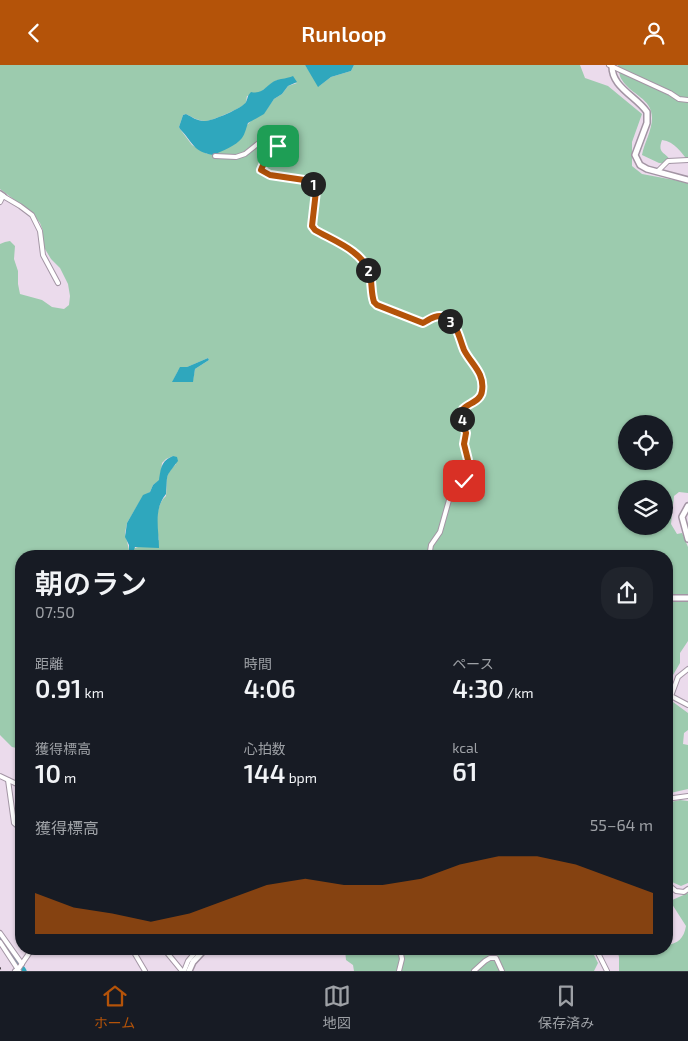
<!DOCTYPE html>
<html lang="ja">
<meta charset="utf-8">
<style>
:root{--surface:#171b24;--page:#20242c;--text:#f1f3f6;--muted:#9ea1a6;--line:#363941;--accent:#b45309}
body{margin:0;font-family:"Exo 2","Noto Sans JP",sans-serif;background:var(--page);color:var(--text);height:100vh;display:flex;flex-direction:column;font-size:19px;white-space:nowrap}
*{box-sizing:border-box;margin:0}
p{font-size:16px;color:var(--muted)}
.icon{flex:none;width:28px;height:28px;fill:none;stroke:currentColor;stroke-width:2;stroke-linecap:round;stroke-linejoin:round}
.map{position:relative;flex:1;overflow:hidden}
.details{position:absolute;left:15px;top:485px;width:658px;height:405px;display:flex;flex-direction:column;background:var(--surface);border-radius:20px;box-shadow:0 1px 4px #0004}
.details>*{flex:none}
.tools{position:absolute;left:618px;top:350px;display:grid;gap:10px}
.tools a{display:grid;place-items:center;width:55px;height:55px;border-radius:50%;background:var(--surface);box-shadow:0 1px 4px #0004;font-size:25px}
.pin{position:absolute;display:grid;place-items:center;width:42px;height:42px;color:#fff;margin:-21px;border-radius:10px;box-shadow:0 2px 8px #0006}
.km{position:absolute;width:25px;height:25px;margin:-12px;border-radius:50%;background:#222;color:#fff;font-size:14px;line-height:25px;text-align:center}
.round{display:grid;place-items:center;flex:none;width:52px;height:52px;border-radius:20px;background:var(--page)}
.head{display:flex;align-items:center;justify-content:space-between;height:85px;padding:0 20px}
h1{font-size:28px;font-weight:600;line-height:38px}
.stats{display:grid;grid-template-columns:repeat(3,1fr);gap:8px;height:85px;padding:5px 20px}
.stats div{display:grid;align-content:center}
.stats b{font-size:25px;font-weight:600}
.stats small{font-size:14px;font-weight:400}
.stats p{font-size:14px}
.chart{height:140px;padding:10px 20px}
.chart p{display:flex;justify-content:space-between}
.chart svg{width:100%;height:90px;margin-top:5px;fill:var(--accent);opacity:.7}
header{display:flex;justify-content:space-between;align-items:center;height:65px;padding:0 20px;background:var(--accent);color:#fff;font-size:22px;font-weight:600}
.tabs{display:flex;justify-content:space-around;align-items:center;height:70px;border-top:1px solid var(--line);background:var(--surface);font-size:14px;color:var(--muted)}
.tabs a{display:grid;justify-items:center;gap:2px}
.tabs .on{color:var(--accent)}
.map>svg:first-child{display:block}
.green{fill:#9ccbae;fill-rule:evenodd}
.water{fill:#2fa7bd}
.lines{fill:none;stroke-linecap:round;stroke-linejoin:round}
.river{stroke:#2fa7bd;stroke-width:7}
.minor-casing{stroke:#a395a4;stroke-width:6}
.tertiary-casing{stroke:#a395a4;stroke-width:8}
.minor{stroke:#fff;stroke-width:4}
.tertiary{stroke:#fff;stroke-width:5}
.rail{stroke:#3a333a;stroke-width:1;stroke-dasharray:2.5 5;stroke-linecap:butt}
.route-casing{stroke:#fff;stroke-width:10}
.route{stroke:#b45309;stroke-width:6}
</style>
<header><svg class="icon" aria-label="back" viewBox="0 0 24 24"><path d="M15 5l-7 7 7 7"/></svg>Runloop<svg class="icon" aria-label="person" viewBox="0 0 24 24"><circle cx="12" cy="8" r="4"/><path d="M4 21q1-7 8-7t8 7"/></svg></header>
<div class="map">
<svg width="688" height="906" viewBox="0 0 688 906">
<rect width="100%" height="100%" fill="#ebdbec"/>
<g class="green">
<path d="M0,0H305L319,21L331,12L351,6L354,0H580L585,13L608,21L642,49L632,77V101L642,109L685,117L688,119V428L679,427L674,431L671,459L677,469L682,468L688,482V530L666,529V491H21V684L12,682L0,670V179L5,177L10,176L15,181L14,194L18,206V219L20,229L42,235L52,242L64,244L69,240L70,231L68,219L60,203L51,194L42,179L43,166L40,158L32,148L0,124ZM277,15H285L297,18L288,21L282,29L274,34L264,48L253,54L246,61L207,89L192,80L180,64L179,62L183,50L186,49C192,52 198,56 205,56C210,57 241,43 245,39C247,36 246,35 247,31L259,28ZM208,293L209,295L195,304L193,315L173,316L178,306ZM626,359H664V396H626ZM173,391L176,399C163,411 168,416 166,431C155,440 156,462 159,475L129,485L125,468L127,458L143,431L150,427L153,420L160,415L162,398L166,394ZM626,424H664V461H626Z"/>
<path d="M618,0H688V96C681,87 675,77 662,75C656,91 669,86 671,99L659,98L642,90C644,78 652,66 652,53C652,33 631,30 622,15C619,11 619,5 618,0Z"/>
<polygon points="666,535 688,536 688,576 680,588 680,598 673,610 669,626 673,637 688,648 688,665 684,668 683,679 688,680 688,724 666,729"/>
<polygon points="680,735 688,736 688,818 681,821 672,817 666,809 666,738"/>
<path d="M688,828V906H619V892L617,884H666V880C678,879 684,873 686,861L670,836Z"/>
<polygon points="345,884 591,884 598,898 594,906 354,906 353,900 346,895"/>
</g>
<g class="water">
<polygon points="305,0 354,0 351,6 331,12 318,22"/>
<path d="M293,11L297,17L288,21L282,29L274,34L264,49L248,58C246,63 245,69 242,73C236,81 222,86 213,90C193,87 193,77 180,64L179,62L183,50L186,49C192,52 197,56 204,56C210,57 243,43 246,37C248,33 247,31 251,27C264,30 266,19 277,15C283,13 286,14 293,11Z"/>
<polygon points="208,293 209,295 195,304 193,317 172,317 180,302 187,302"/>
<path d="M173,391L177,392L178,396C164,414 168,408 166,429C153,445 159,464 159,483L135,482L134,485H129V480L125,472L127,458L143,430L150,427L153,420L159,415C161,403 161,396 173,391Z"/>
</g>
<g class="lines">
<polyline class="river" points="0,872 23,906"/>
<defs>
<g id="minor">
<polyline points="609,0 670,28 679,34 688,35"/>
<path d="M215,91L236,92L245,89L260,77L278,81L290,78L292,87L289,90L264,98L261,105L270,110L311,116L315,121L316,126L312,161L315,165C334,176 363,186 370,209C372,218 371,228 374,237L377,240L423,258C430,254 437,249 445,252C458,259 459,273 464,285C471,299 485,308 482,326C481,336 469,338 463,344L462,356L466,368L464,379L468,395L464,416L449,435L440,467L431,480L430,486L433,491"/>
<polyline points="658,106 668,96 688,95"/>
<polyline points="0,137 3,131 20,141 32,150 40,166 43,190 58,218"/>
<polyline points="688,604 678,612 671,631 688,640"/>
<polyline points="0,711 21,721"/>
<polyline points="8,715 14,758 21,764"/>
<polyline points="666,734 688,731"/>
<polyline points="666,818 676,826 684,827 688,824"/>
<polyline points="0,868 22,899"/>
<polyline points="0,877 19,906"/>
<polyline points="132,884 145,906"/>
<polyline points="164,884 182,906"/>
<polyline points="596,884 607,906"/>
<polyline points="15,906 19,903 32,884"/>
<polyline points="184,906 188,896 198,884"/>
<polyline points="399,906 402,894 400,884"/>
<polyline points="474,906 485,896 490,893 496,893 502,906"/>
</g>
<g id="tertiary">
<path d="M612,0C611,22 636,31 647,47V58L635,90L640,100L647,104L688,115"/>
<polyline points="0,129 3,131"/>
<polyline points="688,441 682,452 688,474"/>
<polyline points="666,533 688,533"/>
<polyline points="189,906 193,897 205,884"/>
</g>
</defs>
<use href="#minor" class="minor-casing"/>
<use href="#tertiary" class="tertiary-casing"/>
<use href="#minor" class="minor"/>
<use href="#tertiary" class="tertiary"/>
<polyline class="rail" points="0,902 1,906"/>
</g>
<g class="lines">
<defs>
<path id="route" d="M278,81L290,78L292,87L285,92L264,98L261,105L270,110L311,116L315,121L316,126L312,161L315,165C334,176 363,186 370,209C372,218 371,228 374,237L377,240L423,258C430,254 437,249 445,252C458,259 459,273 464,285C471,299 485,308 482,326C481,336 469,338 463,344L462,356L466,368L464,379L468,395L464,416"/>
</defs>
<use href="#route" class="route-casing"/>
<use href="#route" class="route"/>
</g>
</svg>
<div class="tools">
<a><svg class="icon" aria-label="locate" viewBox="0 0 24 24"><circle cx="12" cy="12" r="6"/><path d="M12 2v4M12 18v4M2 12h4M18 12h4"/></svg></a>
<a><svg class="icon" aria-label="layers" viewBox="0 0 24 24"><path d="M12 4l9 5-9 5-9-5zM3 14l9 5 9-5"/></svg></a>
</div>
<div class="pin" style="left:278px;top:81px;background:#1e9e55"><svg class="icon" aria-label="arrive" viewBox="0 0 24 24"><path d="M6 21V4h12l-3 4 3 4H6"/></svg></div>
<div class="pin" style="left:464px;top:416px;background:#d93025"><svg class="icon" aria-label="check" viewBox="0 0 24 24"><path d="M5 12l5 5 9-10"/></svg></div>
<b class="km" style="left:313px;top:119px">1</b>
<b class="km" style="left:368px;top:205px">2</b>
<b class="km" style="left:450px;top:256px">3</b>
<b class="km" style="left:462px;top:354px">4</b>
<section class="details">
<div class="head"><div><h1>朝のラン</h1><p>07:50</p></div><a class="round"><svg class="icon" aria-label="share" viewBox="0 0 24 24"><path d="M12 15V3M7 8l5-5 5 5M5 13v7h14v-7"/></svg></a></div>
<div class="stats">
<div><p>距離</p><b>0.91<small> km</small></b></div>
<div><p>時間</p><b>4:06</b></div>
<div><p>ペース</p><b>4:30<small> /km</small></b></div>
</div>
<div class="stats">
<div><p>獲得標高</p><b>10<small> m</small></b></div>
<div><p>心拍数</p><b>144<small> bpm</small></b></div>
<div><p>kcal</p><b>61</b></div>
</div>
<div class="chart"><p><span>獲得標高</span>55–64 m</p>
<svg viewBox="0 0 160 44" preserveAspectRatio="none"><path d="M0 44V24L10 31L20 34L30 38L40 34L50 27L60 20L70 17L80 20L90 20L100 17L110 10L120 6L130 6L140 10L150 17L160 24V44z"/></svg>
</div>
</section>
</div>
<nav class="tabs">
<a class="on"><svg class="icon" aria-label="home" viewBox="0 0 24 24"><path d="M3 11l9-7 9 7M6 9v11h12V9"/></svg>ホーム</a>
<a><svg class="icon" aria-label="map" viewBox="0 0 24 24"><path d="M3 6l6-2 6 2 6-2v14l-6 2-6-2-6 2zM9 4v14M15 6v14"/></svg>地図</a>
<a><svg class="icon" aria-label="saved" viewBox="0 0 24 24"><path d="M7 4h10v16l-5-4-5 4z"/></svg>保存済み</a>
</nav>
